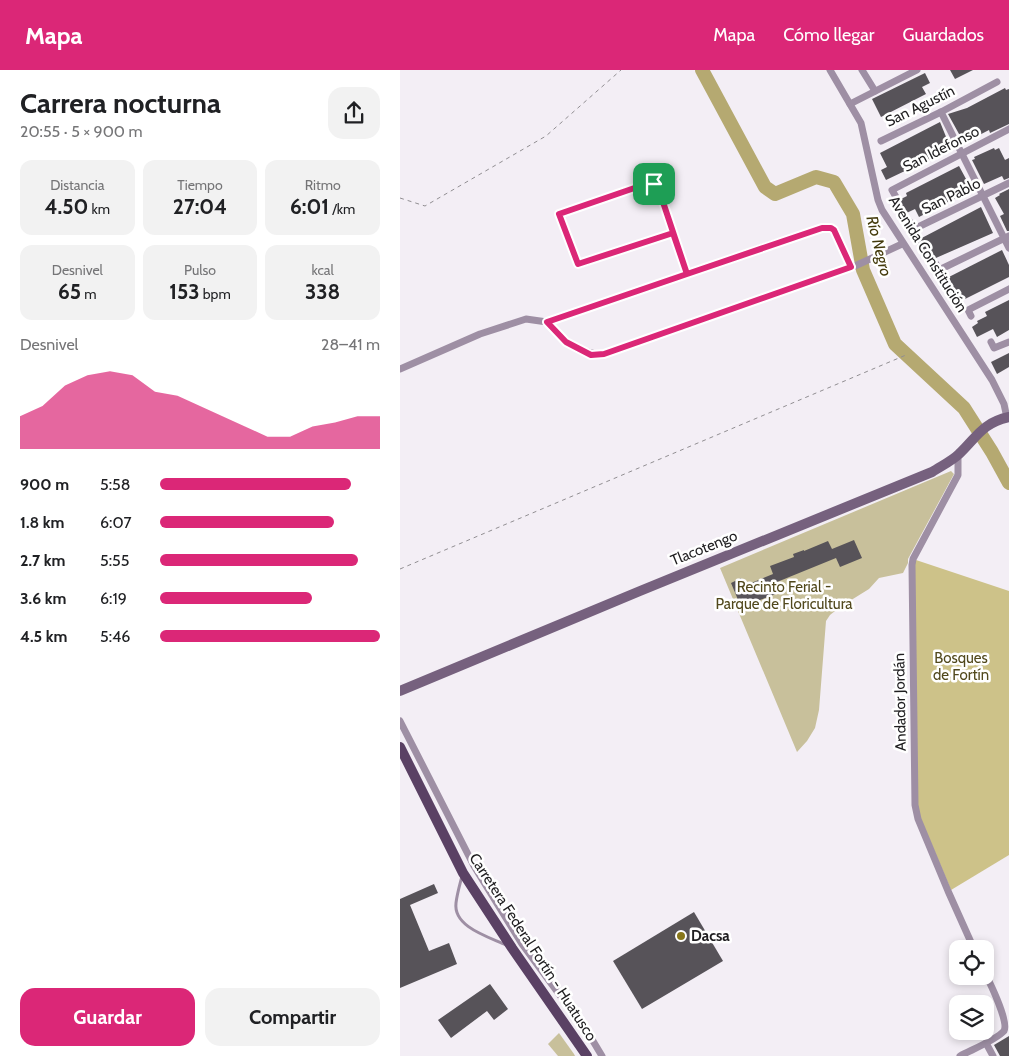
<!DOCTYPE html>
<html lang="es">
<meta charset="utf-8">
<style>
:root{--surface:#fff;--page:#f2f2f2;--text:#202124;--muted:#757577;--accent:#db2777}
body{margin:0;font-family:Cabin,sans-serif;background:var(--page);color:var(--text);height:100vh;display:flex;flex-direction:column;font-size:19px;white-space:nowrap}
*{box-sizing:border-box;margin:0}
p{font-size:16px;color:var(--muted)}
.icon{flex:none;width:28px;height:28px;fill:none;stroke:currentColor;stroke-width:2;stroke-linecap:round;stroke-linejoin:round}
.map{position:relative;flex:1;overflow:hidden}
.sheet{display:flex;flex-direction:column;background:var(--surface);width:400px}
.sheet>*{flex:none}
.fabs{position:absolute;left:549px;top:870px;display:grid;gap:10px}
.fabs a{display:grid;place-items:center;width:45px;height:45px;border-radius:10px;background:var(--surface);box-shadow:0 2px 8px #0003;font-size:25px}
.pin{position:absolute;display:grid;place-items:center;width:42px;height:42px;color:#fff;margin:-21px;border-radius:10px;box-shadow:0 2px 8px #0006}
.round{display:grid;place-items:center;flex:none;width:52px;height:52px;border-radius:15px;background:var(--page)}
.head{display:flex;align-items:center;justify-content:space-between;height:85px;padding:0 20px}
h1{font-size:28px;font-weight:700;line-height:38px}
.stats{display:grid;grid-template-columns:repeat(3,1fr);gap:8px;height:85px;padding:5px 20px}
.stats div{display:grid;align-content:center;border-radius:12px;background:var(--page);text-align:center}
.stats b{font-size:21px;font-weight:700}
.stats small{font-size:14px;font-weight:400}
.stats p{font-size:14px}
.chart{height:140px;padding:10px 20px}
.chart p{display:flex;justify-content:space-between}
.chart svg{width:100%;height:90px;margin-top:5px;fill:var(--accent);opacity:.7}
.action{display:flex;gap:10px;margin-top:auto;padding:10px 20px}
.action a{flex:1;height:58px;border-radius:15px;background:var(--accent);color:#fff;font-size:20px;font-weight:700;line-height:58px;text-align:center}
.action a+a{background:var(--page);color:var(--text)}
ul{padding:0 20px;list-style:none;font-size:16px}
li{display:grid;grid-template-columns:80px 60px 1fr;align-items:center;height:38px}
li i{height:12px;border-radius:6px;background:var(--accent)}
header{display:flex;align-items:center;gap:30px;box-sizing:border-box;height:70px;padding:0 25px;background:var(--accent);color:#fff}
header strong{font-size:24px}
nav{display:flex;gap:28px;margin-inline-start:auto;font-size:18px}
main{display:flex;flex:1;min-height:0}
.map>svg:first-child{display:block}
.green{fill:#c8c09b}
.forest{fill:#cdc289}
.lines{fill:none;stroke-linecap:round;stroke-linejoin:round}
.river{stroke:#b5a971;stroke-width:14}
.building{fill:#575359}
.path{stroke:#918e92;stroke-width:1;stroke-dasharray:4 4;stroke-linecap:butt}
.lane{stroke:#9e8fa4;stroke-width:3}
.street{stroke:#9e8fa4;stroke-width:7}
.secondary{stroke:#76617e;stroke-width:10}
.primary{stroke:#5a4164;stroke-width:10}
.route-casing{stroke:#fff;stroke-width:10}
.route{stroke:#db2777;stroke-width:6}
.poi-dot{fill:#88771b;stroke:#fff;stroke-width:2}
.labels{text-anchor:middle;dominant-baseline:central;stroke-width:5;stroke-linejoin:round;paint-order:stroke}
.street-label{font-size:15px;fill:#1f1e20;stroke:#fff}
.park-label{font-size:15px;fill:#51481c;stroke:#fff}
.poi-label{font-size:15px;font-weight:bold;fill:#1f1e20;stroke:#fff;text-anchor:start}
.water-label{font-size:16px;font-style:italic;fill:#433a0b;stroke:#fff}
</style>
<header>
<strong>Mapa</strong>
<nav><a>Mapa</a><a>Cómo llegar</a><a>Guardados</a></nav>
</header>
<main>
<section class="sheet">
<div class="head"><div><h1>Carrera nocturna</h1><p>20:55 · 5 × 900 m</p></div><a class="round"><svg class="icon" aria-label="share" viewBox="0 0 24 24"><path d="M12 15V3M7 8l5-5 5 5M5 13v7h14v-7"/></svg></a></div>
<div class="stats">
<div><p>Distancia</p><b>4.50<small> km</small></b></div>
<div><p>Tiempo</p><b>27:04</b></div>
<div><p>Ritmo</p><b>6:01<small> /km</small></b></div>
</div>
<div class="stats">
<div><p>Desnivel</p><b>65<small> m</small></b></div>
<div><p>Pulso</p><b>153<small> bpm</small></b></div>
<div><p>kcal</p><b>338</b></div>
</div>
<div class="chart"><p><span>Desnivel</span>28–41 m</p>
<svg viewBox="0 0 160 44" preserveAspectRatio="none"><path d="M0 44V28L10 23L20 13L30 8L40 6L50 8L60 16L70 18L80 23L90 28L100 33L110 38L120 38L130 33L140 31L150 28L160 28V44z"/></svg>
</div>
<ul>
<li><b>900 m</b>5:58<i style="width:87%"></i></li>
<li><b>1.8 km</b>6:07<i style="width:79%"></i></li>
<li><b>2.7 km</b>5:55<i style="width:90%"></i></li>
<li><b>3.6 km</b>6:19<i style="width:69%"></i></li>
<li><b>4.5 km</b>5:46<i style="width:100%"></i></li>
</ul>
<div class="action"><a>Guardar</a><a>Compartir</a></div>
</section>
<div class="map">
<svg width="609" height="986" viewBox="0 0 609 986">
<rect width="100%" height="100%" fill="#f3eef5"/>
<g class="green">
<polygon points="551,401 554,404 508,489 508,493 503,503 479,508 469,519 440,537 430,545 426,551 419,640 415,658 407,671 397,682 320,498"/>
<polygon points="159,963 174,984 175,986 158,986 148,974"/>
</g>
<polygon class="forest" points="513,489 609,521 609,785 551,820 515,735"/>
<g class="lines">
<polyline class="river" points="302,0 365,117 375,124 416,107 434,112 453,144 463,200 495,274 564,338 592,382 609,413"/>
</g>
<g class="building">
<polygon points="550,0 573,0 555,9"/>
<polygon points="525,3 530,13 522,17 526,24 481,47 472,29"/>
<polygon points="605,18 606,20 609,19 609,54 590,63 589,60 564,73 548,44 567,38"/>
<polygon points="540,52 551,79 486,110 481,100 487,97 480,83"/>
<polygon points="594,78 595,80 599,78 605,90 609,88 609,108 604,110 602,106 584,114 572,90 575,89 574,87"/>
<polygon points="559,96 572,120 519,147 515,139 498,147 491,134 507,126 506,123"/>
<polygon points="609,119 609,161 607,161 600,146 604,144 595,128 600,125 599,124"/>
<polygon points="581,137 593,163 529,191 524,180 521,181 516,171"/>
<polygon points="602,180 609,195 609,207 555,234 543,210"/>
<polygon points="609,230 609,260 597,267 593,259 577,267 572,257 578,253 577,251 587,246 585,242"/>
<polygon points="609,283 609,297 597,304 591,292"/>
<polygon points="454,470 462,488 440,497 436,488 377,512 381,522 341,537 331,513 341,508 344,516 373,504 370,496 394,487 393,484 404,480 404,481 428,471 432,479"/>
<polygon points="34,814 38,823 10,835 29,881 49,873 57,894 0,918 0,829"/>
<polygon points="294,842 323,891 242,939 213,891"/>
<polygon points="90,914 108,939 94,950 87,941 51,968 38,950"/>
<polygon points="609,966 609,986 600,986 594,975"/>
</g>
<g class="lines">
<g class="path">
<polyline points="0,128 25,136 146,66 221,0"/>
<polyline points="0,499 506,285"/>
</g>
<path class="lane" d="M62,806C60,814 57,824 56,833C53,857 89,867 106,875"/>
<g class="street">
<polyline points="430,0 461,53 478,130 482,140 592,310 604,334 607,348"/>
<polyline points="462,0 475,21"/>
<polyline points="450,34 517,0"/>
<polyline points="541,42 609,178"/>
<polyline points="481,71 541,42 597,12"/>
<polyline points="496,127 492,120 609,59"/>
<polyline points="510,152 514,159 609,113"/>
<polyline points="273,163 178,195 159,144 249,113 258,117 287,204"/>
<polyline points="536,194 539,200 609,166"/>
<polyline points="571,246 568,240 609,219"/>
<path d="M147,252C164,270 178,285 204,284L455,196L502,174"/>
<polyline points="591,272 594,278 609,272"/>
<polyline points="0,299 80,264 126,249 147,252 375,173 422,158 431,158 435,160 451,197"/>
<polyline points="558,385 558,405 513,489 512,495 515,735 518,749 548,821 574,879"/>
<polyline points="0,651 74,796 122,874 190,966 202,986"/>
<polyline points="586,973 593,986"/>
<path d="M560,986C571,980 596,970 604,961C609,952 590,913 585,903"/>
</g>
<path class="secondary" d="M0,621L240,521L532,402C541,396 552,391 559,384C577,367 582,353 609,347"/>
<polyline class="primary" points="0,677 63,803 112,878 187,986"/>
</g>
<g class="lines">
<defs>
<polyline id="route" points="254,114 258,117 287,204 147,252 166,272 191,285 204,284 451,197 434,160 431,158 422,158 287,204 273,163 178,194 159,144 249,113 254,114"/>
</defs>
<use href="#route" class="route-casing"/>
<use href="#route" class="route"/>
</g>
<circle class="poi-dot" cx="281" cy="866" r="5"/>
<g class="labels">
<g class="street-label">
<text transform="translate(520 36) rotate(-26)">San Agustín</text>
<text transform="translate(541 79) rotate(-27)">San Idefonso</text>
<text transform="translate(551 126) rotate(-26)">San Pablo</text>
<text transform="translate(528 184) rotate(58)">Avenida Constitución</text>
<text transform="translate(304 478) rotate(-22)">Tlacotengo</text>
<text transform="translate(500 632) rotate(-91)">Andador Jordán</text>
<text transform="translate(133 877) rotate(57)">Carretera Federal Fortín - Huatusco</text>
</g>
<g class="park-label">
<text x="384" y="517">Recinto Ferial -<tspan x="384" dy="17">Parque de Floricultura</tspan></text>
<text x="561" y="588">Bosques<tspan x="561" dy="17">de Fortín</tspan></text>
</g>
<g class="poi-label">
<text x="291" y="866">Dacsa</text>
</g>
<g class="water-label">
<text transform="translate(479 176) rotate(76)">Río Negro</text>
</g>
</g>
</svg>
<div class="fabs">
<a><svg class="icon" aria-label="locate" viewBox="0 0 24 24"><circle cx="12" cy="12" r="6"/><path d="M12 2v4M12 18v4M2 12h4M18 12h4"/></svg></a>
<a><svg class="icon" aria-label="layers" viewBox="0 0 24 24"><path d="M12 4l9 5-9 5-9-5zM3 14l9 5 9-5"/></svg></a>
</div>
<div class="pin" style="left:254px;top:114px;background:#1e9e55"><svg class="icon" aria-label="arrive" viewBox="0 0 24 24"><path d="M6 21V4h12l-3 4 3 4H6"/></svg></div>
</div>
</main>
